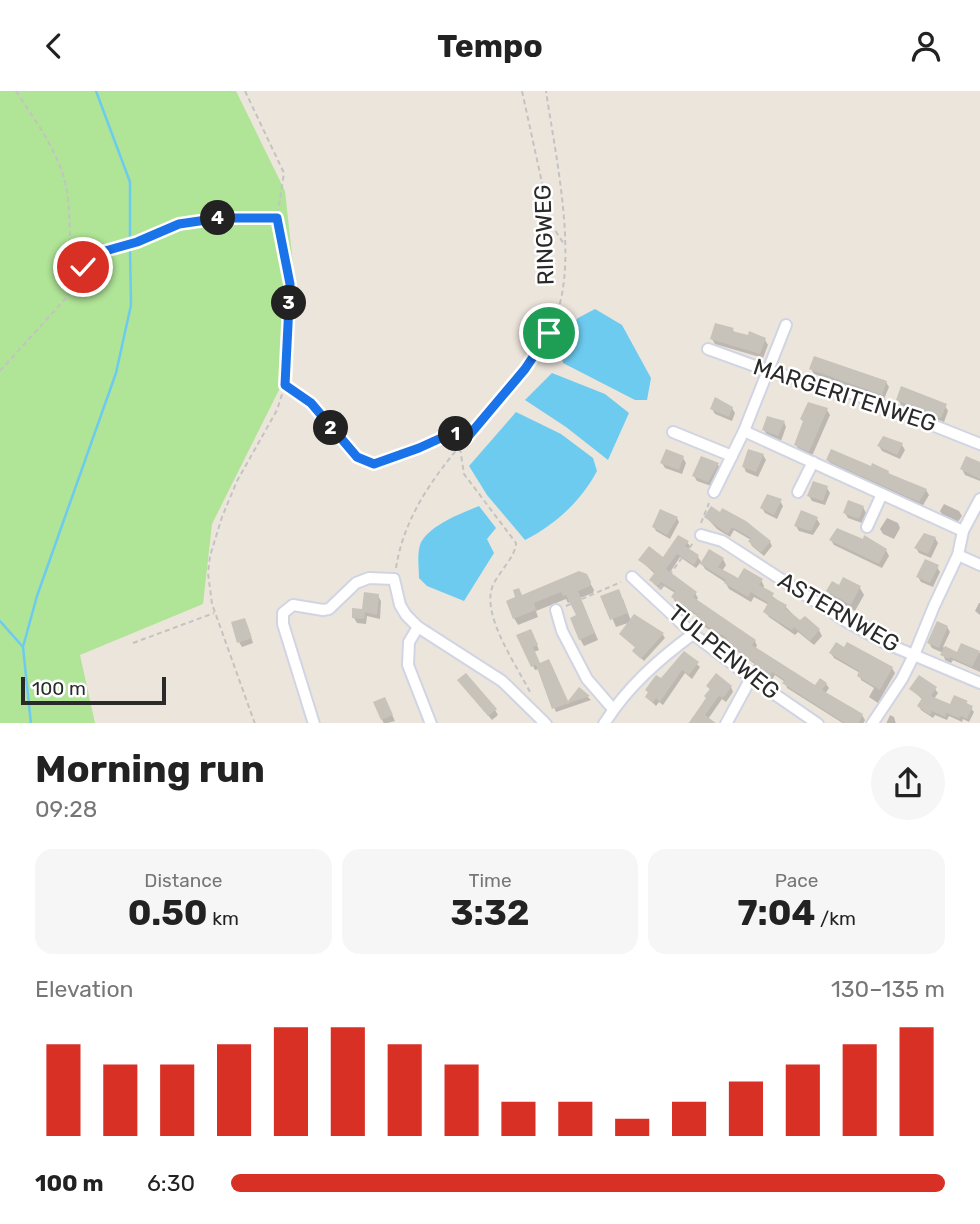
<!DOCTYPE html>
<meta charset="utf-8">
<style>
:root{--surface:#fff;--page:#f6f6f6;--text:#222;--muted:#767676;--accent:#d93025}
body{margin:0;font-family:Rubik,sans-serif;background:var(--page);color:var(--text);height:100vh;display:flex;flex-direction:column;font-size:26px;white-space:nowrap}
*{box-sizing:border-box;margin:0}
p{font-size:23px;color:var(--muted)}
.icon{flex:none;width:38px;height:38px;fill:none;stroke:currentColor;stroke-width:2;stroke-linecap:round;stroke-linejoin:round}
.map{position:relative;height:632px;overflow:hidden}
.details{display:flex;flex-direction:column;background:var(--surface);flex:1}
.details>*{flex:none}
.scale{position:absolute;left:21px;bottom:18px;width:145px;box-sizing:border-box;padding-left:7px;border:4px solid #2a2a2a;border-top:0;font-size:19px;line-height:24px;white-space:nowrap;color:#2a2a2a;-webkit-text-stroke:5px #fff;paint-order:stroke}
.pin{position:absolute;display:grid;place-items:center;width:60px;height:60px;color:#fff;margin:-30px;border:4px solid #fff;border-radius:50%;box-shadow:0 2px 7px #0007}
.km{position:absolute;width:35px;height:35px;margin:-18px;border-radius:50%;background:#222;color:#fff;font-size:19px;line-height:35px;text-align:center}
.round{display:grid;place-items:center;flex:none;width:74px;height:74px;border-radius:37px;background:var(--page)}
.headline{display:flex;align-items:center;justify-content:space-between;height:119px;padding:0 35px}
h1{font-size:38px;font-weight:700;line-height:52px}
.stats{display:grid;grid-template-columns:repeat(3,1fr);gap:10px;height:119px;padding:7px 35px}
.stats div{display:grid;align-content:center;border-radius:18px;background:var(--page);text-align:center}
.stats b{font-size:35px;font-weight:700}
.stats small{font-size:19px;font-weight:400}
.stats p{font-size:19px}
.chart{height:196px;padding:14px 35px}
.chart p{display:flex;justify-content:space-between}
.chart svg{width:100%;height:126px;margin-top:7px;stroke:var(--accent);stroke-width:6}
ul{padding:0 35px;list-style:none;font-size:23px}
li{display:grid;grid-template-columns:112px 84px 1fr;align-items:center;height:52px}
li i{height:18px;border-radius:9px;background:var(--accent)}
header{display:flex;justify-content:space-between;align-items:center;height:91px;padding:0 35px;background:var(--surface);font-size:32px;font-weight:700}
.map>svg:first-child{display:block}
.green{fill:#b0e497}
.water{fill:#6dcbf0}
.shadow{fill:#0003}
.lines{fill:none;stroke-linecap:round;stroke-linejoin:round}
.stream{stroke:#6dcbf0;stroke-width:2.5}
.building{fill:#c7c3ba}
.minor-casing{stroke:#d1d4e3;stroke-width:14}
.path{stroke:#c3c3c3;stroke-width:2;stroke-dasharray:5 3.5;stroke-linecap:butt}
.minor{stroke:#fff;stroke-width:10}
.route-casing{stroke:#fff;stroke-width:14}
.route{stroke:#1a73e8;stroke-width:9}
.labels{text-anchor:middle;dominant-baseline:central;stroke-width:5;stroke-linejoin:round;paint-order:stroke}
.street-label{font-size:23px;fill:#2a2a2a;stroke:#fff}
</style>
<header><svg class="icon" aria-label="back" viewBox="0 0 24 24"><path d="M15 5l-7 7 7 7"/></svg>Tempo<svg class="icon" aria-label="person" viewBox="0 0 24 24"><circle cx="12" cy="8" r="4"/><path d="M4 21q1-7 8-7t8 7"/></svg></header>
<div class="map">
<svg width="980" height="633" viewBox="0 0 980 633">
<rect width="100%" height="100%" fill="#ece5dc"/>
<polygon class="green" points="0,0 236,0 285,100 295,191 293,271 212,433 203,513 80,564 95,632 0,632"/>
<g class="water">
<polygon points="595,218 622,234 651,287 647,309 635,309 563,272 560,248 578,227"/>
<polygon points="552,282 605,303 629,322 608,369 566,336 525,309"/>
<path d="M516,321L561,343L593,367L597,380C581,410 556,433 525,449L487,404L469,375Z"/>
<path d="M479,415L496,437L487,448L494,462L464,510L427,495L419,487C419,477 417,464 420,454C427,435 462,422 479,415Z"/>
</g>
<g class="shadow">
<polygon points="733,239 735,242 765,249 768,254 763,267 715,253 712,248"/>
<polygon points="811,278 886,291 889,296 884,308 814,283"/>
<polygon points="898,308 945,315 948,320 944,331 901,314"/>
<polygon points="732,317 735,322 732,330 715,323 712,318"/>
<polygon points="827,319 830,324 812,365 799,359 796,354 804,332 802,328"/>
<polygon points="784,331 786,336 781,350 767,344 764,339"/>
<polygon points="902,354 905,359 900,368 882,360 879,355"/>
<polygon points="763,364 766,369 758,386 746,381 744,376"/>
<polygon points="683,367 686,372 682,383 665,377 662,372"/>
<polygon points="702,367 718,374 721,379 711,395 697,390 694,385"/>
<polygon points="828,369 888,381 890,384 926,399 929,404 922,416 831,374"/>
<polygon points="980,373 980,390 965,384 962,378"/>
<polygon points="827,397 830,402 825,414 812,410 809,405"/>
<polygon points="780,410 783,415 777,428 765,422 762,417"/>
<polygon points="944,413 959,420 962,425 957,432 943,425 940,420"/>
<polygon points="863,416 866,422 862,432 848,427 845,422"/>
<polygon points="706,426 770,451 772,455 764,465 752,455 750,451 751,449 734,439 730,446 717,438"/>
<polygon points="677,427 679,431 670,448 656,440 654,436"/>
<polygon points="887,427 898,432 900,437 894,448 883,443 880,438"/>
<polygon points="817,428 820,433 813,444 799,440 796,435"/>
<polygon points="935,447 938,452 931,467 919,462 916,457"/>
<polygon points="831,449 886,459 889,465 882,477 834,454"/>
<polygon points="687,451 690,455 688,459 698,466 702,472 723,468 726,474 722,480 738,490 761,489 764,495 763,498 785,515 801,532 819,539 822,545 814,554 798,541 795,544 769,526 765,521 769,514 754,506 751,511 729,498 725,491 705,478 701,471 696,477 680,466 669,483 695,502 698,507 696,510 755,550 757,555 755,558 816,597 826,593 829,597 825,603 862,624 865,629 863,633 844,633 787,597 785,591 775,584 772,589 758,580 756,574 730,555 728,550 700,533 697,528 699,526 675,511 673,506 675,502 664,495 661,499 654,493 651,489 655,483 640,469 663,468"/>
<polygon points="937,476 940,481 933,496 921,491 918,486"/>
<polygon points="586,485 594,499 593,502 580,507 598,549 584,555 580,548 578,525 571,510 568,512 566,508 536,520 538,526 518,534 514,527 523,506"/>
<polygon points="860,497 864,504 855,520 832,507 828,500"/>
<polygon points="378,505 381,510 380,528 367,525 366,533 357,532 354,527 364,520"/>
<polygon points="603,506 623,508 631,530 635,526 663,544 665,547 644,570 634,560 636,557 621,544 631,531 616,536"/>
<polygon points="979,512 980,512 980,524 975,520"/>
<polygon points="247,534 253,552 242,556 239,551"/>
<polygon points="947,536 950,541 943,556 958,563 962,554 980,562 980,581 953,569 951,572 945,569 943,562 932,557 929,552"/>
<polygon points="533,544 539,559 534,561 540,574 551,575 568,613 579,598 591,609 556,621 539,578 535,579 533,575"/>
<polygon points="844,558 892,577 895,582 878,612 869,606 874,597 861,589 860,582 834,567 831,562"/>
<polygon points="684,562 700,576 692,588 685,582 663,614 659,611 656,615 647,606 649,603 647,599 661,589"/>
<polygon points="462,594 495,619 498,624 492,629"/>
<polygon points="708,595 731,596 733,601 726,611 722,608 708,628 693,633 710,599"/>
<polygon points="911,598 935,598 938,602 934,608 951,615 966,611 974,621 969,631 963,628 962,631 949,625 947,629 935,624 933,627 921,619 919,615 923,609"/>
<polygon points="375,612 387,613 395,630 384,633"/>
<polygon points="890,624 894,626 896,633 886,633"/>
</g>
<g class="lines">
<g class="stream">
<polyline points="96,0 130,91 130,148"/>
<polyline points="0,530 23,556 31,633"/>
<polyline points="23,556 37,505 116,282 131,214 130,159"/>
</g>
</g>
<g class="building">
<polygon points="715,232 734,237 732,240 748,244 749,240 766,247 760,263 710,248"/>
<polygon points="814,265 887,290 882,304 809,278"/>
<polygon points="901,295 947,313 941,327 896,309"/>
<polygon points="715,306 733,316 729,326 710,318"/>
<polygon points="808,311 828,317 809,361 794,354 803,330 800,328"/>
<polygon points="767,325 785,330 778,345 762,339"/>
<polygon points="883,345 903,352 897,364 877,355"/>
<polygon points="666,358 684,365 679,379 660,372"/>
<polygon points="748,358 764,363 756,381 742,376"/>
<polygon points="831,358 871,375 872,372 889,380 888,382 927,398 919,411 826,369"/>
<polygon points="701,365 719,372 708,391 692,385"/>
<polygon points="966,365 980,371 980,388 960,378"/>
<polygon points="813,390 828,395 823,410 807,405"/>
<polygon points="767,403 782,408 774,424 760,417"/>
<polygon points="848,409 864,415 859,428 843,422"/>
<polygon points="711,415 720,421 722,417 746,430 771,450 761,462 748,450 751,447 732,436 728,443 704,426"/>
<polygon points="660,418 678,426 667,444 652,436"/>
<polygon points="801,419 818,426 811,440 794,435"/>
<polygon points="837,437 863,448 864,444 887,458 879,473 829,449"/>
<polygon points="924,442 936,446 928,463 914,457"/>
<polygon points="678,444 689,450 685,455 699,464 694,474 677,463 666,478 697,501 693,506 756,549 752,554 815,594 820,587 827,592 822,599 863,623 858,633 846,633 782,592 785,589 772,581 769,586 753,575 755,572 725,551 727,547 695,528 698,524 671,506 675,500 661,491 658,495 649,489 655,481 638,469 649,455 663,466"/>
<polygon points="709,458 724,467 718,476 738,487 744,477 763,488 759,494 774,502 772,506 787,514 785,517 800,529 805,525 820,538 810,550 794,536 792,539 763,521 768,512 751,501 748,506 724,492 726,489 700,473"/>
<polygon points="925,468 939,474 930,492 916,486"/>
<polygon points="579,480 587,483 591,491 590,495 578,500 595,542 579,549 570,527 576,524 566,504 563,505 561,501 534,512 536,519 513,528 506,510 515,506 513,499 519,497 522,504"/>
<polygon points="843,486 861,495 851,514 826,500 832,490 839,494"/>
<polygon points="619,498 628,522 610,529 600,505"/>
<polygon points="364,501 379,503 377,524 365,521 364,528 352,527 352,517 362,518"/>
<polygon points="634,523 664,542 641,568 632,560 635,556 619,543"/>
<polygon points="245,527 252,547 237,552 231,531"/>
<polygon points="937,530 948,535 939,557 927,552"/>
<polygon points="531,538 538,554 533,556 540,572 549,568 568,610 579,596 590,605 552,618 536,574 531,576 516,544"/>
<polygon points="836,551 844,556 847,551 893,576 880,599 857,585 859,580 829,562"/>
<polygon points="961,552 980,560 972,576 950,566 949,568 940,564 945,555 957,561"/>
<polygon points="684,560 699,571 689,584 682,579 660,611 656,607 653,612 645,606 648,601 645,599 656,584 661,587"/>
<polygon points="466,582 497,618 488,625 457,589"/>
<polygon points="716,582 732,595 723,607 719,605 705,624 717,633 688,633 706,607 704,605 710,598 706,595"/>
<polygon points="919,584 937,596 931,605 950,613 954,604 968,610 966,612 973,615 967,628 961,625 959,627 946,622 945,626 932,620 930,624 917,615 922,607 909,598"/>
<polygon points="385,606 393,624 381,629 373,611"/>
</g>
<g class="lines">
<defs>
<g id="minor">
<polyline points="708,258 769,280 854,303 980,353"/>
<polyline points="744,340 963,440"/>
<polyline points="673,341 732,365"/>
<polyline points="714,401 744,340 786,234"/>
<polyline points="798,401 813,371"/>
<polyline points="867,436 882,403"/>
<polyline points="701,444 722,450 847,531 883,551 980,592"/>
<polyline points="958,464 980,474"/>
<polyline points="632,486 693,543 751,587 818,633"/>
<polyline points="556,519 562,540 587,588 613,618"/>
<polyline points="418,536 409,551 408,574 431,633"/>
<polyline points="314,633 283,533 283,522 293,514 323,519 329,518 356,492 369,487 394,488 400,514 406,524 418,536 502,590 546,633"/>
<path d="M604,633C627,596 659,568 693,543"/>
<polyline points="726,633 751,587"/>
<polyline points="872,633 902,588 914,564 934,515 958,464 963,440 980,408"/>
</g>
</defs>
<use href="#minor" class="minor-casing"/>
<g class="path">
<path d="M16,0C37,33 64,67 68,108C71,135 68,157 75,184"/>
<polyline points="245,0 284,82 277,127 290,193 285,294 277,319 237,390 222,426 210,465 208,482 212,513 255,633"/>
<polyline points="522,0 551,133 564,153"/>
<polyline points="0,280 65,208 83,176 105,160 137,151 179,133 220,127 276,127"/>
<polyline points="286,294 311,311 357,366 374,373 419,357 452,342 465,347"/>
<path d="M460,357L464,383L516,452C516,465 499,481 493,494C480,524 518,576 531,603"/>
<polyline points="701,432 709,412"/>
<path d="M396,477C408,400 469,348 515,290C534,267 552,242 560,212C575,153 555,61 546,0"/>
<polyline points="659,498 693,452"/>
<polyline points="566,515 621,491"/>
<polyline points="133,552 214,522"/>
</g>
<use href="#minor" class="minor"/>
</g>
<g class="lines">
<defs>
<polyline id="route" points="83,176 105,160 137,151 179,133 220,127 277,127 290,193 285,294 311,312 357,366 374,373 419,357 452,342 466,348 525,278 549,242"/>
</defs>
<use href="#route" class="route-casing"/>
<use href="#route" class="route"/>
</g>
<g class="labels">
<g class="street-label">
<text transform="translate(544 144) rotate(-92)">RINGWEG</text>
<text transform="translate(845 304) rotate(18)">MARGERITENWEG</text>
<text transform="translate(839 521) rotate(30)">ASTERNWEG</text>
<text transform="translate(724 561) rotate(39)">TULPENWEG</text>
</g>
</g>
</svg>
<div class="scale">100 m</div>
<div class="pin" style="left:549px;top:242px;background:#1e9e55"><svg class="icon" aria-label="arrive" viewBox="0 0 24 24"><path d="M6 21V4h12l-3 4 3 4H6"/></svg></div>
<div class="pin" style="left:83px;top:176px;background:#d93025"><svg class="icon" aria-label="check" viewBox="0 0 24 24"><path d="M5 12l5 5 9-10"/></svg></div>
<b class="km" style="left:456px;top:343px">1</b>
<b class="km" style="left:331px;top:337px">2</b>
<b class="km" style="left:289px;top:212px">3</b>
<b class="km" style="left:218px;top:127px">4</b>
</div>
<section class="details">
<div class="headline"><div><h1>Morning run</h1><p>09:28</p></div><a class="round"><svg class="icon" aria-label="share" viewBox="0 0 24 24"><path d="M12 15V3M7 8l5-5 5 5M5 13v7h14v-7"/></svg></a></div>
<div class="stats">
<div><p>Distance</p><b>0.50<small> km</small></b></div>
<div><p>Time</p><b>3:32</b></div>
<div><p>Pace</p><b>7:04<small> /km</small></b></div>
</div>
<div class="chart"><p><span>Elevation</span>130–135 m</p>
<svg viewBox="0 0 160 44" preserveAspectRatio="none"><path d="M5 44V12M15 44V19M25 44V19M35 44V12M45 44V6M55 44V6M65 44V12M75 44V19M85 44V32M95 44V32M105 44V38M115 44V32M125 44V25M135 44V19M145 44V12M155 44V6"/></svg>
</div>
<ul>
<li><b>100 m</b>6:30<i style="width:100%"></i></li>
</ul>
</section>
